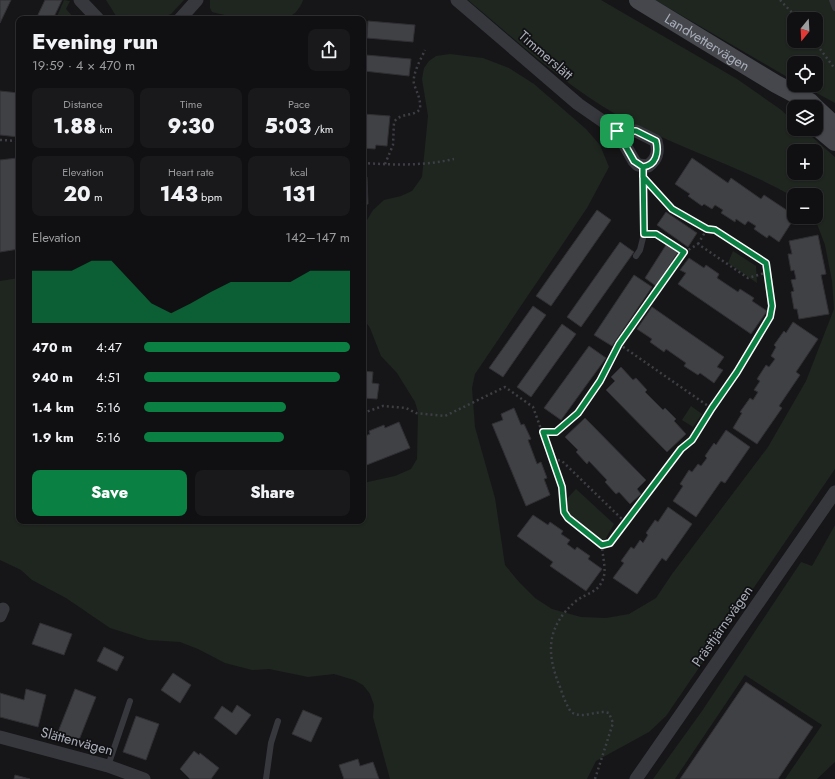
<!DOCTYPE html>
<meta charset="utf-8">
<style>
:root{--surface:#101012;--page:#19191b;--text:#f1f3f6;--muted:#9c9d9f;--line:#303032;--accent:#0b8043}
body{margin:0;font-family:Jost,sans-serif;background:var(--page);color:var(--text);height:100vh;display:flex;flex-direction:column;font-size:15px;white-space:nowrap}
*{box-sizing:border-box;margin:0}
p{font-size:13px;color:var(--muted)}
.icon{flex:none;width:22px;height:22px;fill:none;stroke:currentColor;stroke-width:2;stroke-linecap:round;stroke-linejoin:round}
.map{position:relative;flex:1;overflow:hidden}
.details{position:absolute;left:16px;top:16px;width:350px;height:508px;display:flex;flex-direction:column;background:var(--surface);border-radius:8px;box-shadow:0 1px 3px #0004,0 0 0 1px var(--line)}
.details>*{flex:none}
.needle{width:26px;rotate:198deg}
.buttons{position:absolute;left:787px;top:12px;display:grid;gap:8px}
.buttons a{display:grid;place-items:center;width:36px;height:36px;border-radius:8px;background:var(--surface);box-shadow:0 1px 3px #0004,0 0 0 1px var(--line);font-size:20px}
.pin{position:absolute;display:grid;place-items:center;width:34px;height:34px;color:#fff;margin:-17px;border-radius:8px;box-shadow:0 2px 6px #0006}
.round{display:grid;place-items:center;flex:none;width:42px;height:42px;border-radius:8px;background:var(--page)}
.overview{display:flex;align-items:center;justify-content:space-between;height:68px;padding:0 16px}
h1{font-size:22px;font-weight:800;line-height:30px}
.metrics{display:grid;grid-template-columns:repeat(3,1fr);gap:6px;height:68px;padding:4px 16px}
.metrics div{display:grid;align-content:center;border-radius:8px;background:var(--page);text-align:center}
.metrics b{font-size:20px;font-weight:800}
.metrics small{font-size:11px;font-weight:400}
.metrics p{font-size:11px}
.chart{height:112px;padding:8px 16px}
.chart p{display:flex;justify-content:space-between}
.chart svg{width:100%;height:72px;margin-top:4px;fill:var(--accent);opacity:.7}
.cta{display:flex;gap:8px;margin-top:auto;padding:8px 16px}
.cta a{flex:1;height:46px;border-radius:8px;background:var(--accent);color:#fff;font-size:16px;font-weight:800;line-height:46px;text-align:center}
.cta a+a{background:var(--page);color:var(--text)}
ul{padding:0 16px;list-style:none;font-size:13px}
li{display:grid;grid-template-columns:64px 48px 1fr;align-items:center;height:30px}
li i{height:10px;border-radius:5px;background:var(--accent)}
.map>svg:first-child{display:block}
.green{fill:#1e261f;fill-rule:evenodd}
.building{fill:#404145;stroke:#303034}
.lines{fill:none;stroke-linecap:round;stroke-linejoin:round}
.path{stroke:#3d3f44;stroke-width:2.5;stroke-dasharray:2 3;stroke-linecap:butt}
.lane{stroke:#37383d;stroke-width:6}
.street{stroke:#37383d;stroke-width:13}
.secondary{stroke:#45474d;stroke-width:18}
.route-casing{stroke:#fff;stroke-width:8}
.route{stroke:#0b8043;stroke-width:5}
.labels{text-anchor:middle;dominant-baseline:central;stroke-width:3.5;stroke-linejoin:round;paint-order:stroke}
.street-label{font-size:14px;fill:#a8adb8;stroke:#111113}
</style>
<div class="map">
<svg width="835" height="779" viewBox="0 0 835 779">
<rect width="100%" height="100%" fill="#161618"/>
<g class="green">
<polygon points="64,0 70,1 66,9 75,19 56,19"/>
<polygon points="106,0 184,0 171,14 158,19 118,19"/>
<path d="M210,0H303C302,4 298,10 295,13C281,25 229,17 212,12L210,8Z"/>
<path d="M468,0H601L737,79L780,109L794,121V129H803L835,157V469L666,716L649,732L596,761L587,779H390L373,717L374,705L370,694L363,685L354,680L334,674L308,677L269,669L252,670L225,663L198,649L180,642L148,640L110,628L66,598L32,580L21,570L0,560V281L19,278V521H363V483L395,476L411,469L417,459L418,412L415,402L397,373L381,356L370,328L363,318L364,225L373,210L384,200L401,196L412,191L422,177L428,116L422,79L424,68L429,61L436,56L450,54L483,58L509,68L534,84L586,129L600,145L609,167L587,208L475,374L472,388L475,427L495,498L505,565L519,582L535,598L552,609L581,617L606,618L629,614L656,598L672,574L768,447L806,381L834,309L832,281L825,245L817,224L811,217H816V195H794V197C738,165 674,147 617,115C563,84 516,40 468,0ZM794,151H816V173H794Z"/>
<path d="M655,0H835V103L802,85H816V63H794V81ZM794,19H816V41H794Z"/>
<polygon points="733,251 756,266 757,283 728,263"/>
<polygon points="691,406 702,414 693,427 682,420"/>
<polygon points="576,489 614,524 602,545 561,505"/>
<polygon points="835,525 835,762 817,779 785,779 822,725 745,675 675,779 653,779 702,711 801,562 812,566"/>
</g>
<g class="building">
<polygon points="0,0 11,0 0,23"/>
<polygon points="45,0 62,0 53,19 36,19"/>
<polygon points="320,17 347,19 319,19"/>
<polygon points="368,21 415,25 413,42 367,38"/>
<polygon points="366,55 411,59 409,76 364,71"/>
<polygon points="0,91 19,93 19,137 0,135"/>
<polygon points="363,114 390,116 387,146 376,145 375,149 363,148"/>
<polygon points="17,158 19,175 19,249 0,252 0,160"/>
<polygon points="692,158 728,183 731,178 761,199 764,195 794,215 795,217 779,242 769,235 767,238 754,229 756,226 748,221 745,225 736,219 735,222 721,213 723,210 715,205 712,209 704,204 702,206 688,196 690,194 675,184"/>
<polygon points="363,177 367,177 368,204 363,205"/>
<polygon points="597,210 611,220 551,306 536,296"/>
<polygon points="666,212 697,233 688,247 657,225"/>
<polygon points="818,235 826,274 821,275 829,314 799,319 797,309 794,309 791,292 794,291 791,280 796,279 794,270 791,271 788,254 792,254 789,241"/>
<polygon points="620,242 634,252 581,327 567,317"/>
<polygon points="666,245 678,252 656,286 645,278"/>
<polygon points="689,258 704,268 706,265 719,274 717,278 738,292 740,289 754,298 752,301 767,311 751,334 678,284 686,273 680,270"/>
<polygon points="634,275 652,287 612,346 594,335"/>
<polygon points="533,306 546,315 503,377 489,368"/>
<polygon points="652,307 724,357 717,367 723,370 714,383 700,373 698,375 684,366 686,363 666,349 664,352 650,342 652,339 637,329"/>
<polygon points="793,322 818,339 796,372 800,375 779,406 782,408 757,444 733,428 742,413 740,412 750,398 753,400 758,392 754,390 760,381 757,379 766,365 769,367 775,359 771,356 776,347 774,345 784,331 786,333"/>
<polygon points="562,324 576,334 531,397 517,387"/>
<polygon points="589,346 606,358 561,420 544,408"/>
<polygon points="621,367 633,380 636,378 647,390 645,392 663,410 665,408 676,419 674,421 686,434 667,452 606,390 615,381 611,377"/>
<polygon points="363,371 373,372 372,383 379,384 377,399 363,398"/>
<polygon points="514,408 521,425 524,424 531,439 528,440 537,464 541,462 547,478 544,479 550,495 526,506 492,424 503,420 501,414"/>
<polygon points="585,418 646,480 637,489 641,494 630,504 619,492 616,494 605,482 607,480 589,461 587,464 576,452 578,450 565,437"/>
<polygon points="399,422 410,448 364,466 363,437 370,434 369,431 384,425 385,428"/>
<polygon points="726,430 750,447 725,483 721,481 696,517 673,501 683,486 680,484 689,470 692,472 698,464 701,466 707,458 705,456 714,443 716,445"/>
<polygon points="668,507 692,524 666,561 662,558 637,594 613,578 624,563 621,561 631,547 634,549 640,540 643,543 648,535 646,533 655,520 658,522"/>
<polygon points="533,515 548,525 550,522 563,531 561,534 570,540 567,544 575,550 577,547 590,556 588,559 602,569 586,591 550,566 553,562 517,536"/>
<polygon points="40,623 72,634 64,655 32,644"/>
<polygon points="104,647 124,657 117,671 97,661"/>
<polygon points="173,673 191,685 180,703 161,690"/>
<polygon points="746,682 813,727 778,779 680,779"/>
<polygon points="26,689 46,695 38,727 0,717 0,693 24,700"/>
<polygon points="75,689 96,697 79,740 58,732"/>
<polygon points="237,705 251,715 236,735 214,718 222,706 232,713"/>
<polygon points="303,710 322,718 311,742 292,734"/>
<polygon points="136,716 159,724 146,760 123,752"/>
<polygon points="194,751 199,755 200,753 219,768 211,779 190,779 180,769"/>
<polygon points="358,759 360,766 373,762 379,779 344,779 339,765"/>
<polygon points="15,775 30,779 14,779"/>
</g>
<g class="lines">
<g class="path">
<polyline points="780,0 798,19"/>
<polyline points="814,41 835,69"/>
<polyline points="0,140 19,141"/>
<path d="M363,163C394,165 423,166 454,159"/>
<path d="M385,164L393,145L394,122C401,112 414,117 420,109C421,99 417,93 414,84C412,74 421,59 425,50"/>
<polyline points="654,234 685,252"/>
<polyline points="698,244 707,229"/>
<polyline points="619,344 711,408"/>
<path d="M363,413L383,406L406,408L416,413L445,416L505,387L533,407L562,487L564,512L568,518L602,545L610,543L681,449L691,440L711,408L737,372L770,317L772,306L765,263L715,230C691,226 669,208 654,190"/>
<polyline points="543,432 556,432 578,413 600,381 619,344 685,252 698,244 748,278 768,272"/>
<polyline points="553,459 562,461 625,522"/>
<path d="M595,779L613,723L609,713C597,709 583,720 571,712C566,704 563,696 560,687C546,653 546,627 576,601C586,593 598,593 603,579C607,570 602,555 602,545"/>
</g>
<g class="lane">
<polyline points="832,0 835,8"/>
<polyline points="636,256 640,250 644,234 643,167"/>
<polyline points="108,766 130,701"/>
<polyline points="266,779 271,743 278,721"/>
</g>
<g class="street">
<polyline points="80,0 98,19"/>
<path d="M457,0L578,104L617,131L634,161L638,165L648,166C657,159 659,152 656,141L636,131H617"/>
<polyline points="180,19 197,0"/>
<polyline points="0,616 3,609"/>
<polyline points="0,737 108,766 144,779"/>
<polyline points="636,779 835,492"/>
</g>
<g class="secondary">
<path id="s1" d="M638,0L776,84L810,102L815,107"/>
<polyline points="816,108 835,126"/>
<polyline points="816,126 835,142"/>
</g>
</g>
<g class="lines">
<defs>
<path id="route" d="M617,131L634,161L643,167L644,234H656L684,252L619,344L600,381L578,413L556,432H543L562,487L564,512L568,518L602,545L610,543L681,449L692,440L712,408L737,372L770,317L772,306L766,263L715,230L707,229L672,209L643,177V167C656,165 659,153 656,141L636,131H617"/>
</defs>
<use href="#route" class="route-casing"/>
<use href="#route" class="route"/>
</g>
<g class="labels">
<g class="street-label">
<text stroke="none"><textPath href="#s1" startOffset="81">Landvettervägen</textPath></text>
<text transform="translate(546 55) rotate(41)">Timmerslätt</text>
<text transform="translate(722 626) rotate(-55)">Prästtjärnsvägen</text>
<text transform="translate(77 741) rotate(15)">Slättenvägen</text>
</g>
</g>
</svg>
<div class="buttons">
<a><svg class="needle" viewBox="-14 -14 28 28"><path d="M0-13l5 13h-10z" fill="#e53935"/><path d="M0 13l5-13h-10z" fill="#9c9d9f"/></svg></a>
<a><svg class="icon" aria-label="locate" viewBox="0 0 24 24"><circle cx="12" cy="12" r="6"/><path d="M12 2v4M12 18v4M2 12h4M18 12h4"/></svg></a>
<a><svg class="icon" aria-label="layers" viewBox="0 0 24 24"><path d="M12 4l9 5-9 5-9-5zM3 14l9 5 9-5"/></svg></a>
<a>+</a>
<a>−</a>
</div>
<div class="pin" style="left:617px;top:131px;background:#1e9e55"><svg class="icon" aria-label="arrive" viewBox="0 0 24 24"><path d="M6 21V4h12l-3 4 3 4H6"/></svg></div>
<section class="details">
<div class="overview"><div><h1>Evening run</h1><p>19:59 · 4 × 470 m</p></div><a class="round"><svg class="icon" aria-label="share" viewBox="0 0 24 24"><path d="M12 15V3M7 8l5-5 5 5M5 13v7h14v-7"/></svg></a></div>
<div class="metrics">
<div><p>Distance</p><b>1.88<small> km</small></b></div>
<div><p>Time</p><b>9:30</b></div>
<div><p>Pace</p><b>5:03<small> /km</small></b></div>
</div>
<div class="metrics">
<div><p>Elevation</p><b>20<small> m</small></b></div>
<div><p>Heart rate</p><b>143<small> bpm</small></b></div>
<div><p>kcal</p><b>131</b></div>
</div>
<div class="chart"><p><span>Elevation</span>142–147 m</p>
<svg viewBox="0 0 160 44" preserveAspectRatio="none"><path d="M0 44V12L10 12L20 12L30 6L40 6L50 19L60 32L70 38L80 32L90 25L100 19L110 19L120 19L130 19L140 12L150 12L160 12V44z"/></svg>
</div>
<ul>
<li><b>470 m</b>4:47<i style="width:100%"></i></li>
<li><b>940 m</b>4:51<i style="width:95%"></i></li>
<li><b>1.4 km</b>5:16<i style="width:69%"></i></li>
<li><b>1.9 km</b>5:16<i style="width:68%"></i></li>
</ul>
<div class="cta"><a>Save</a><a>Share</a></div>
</section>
</div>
